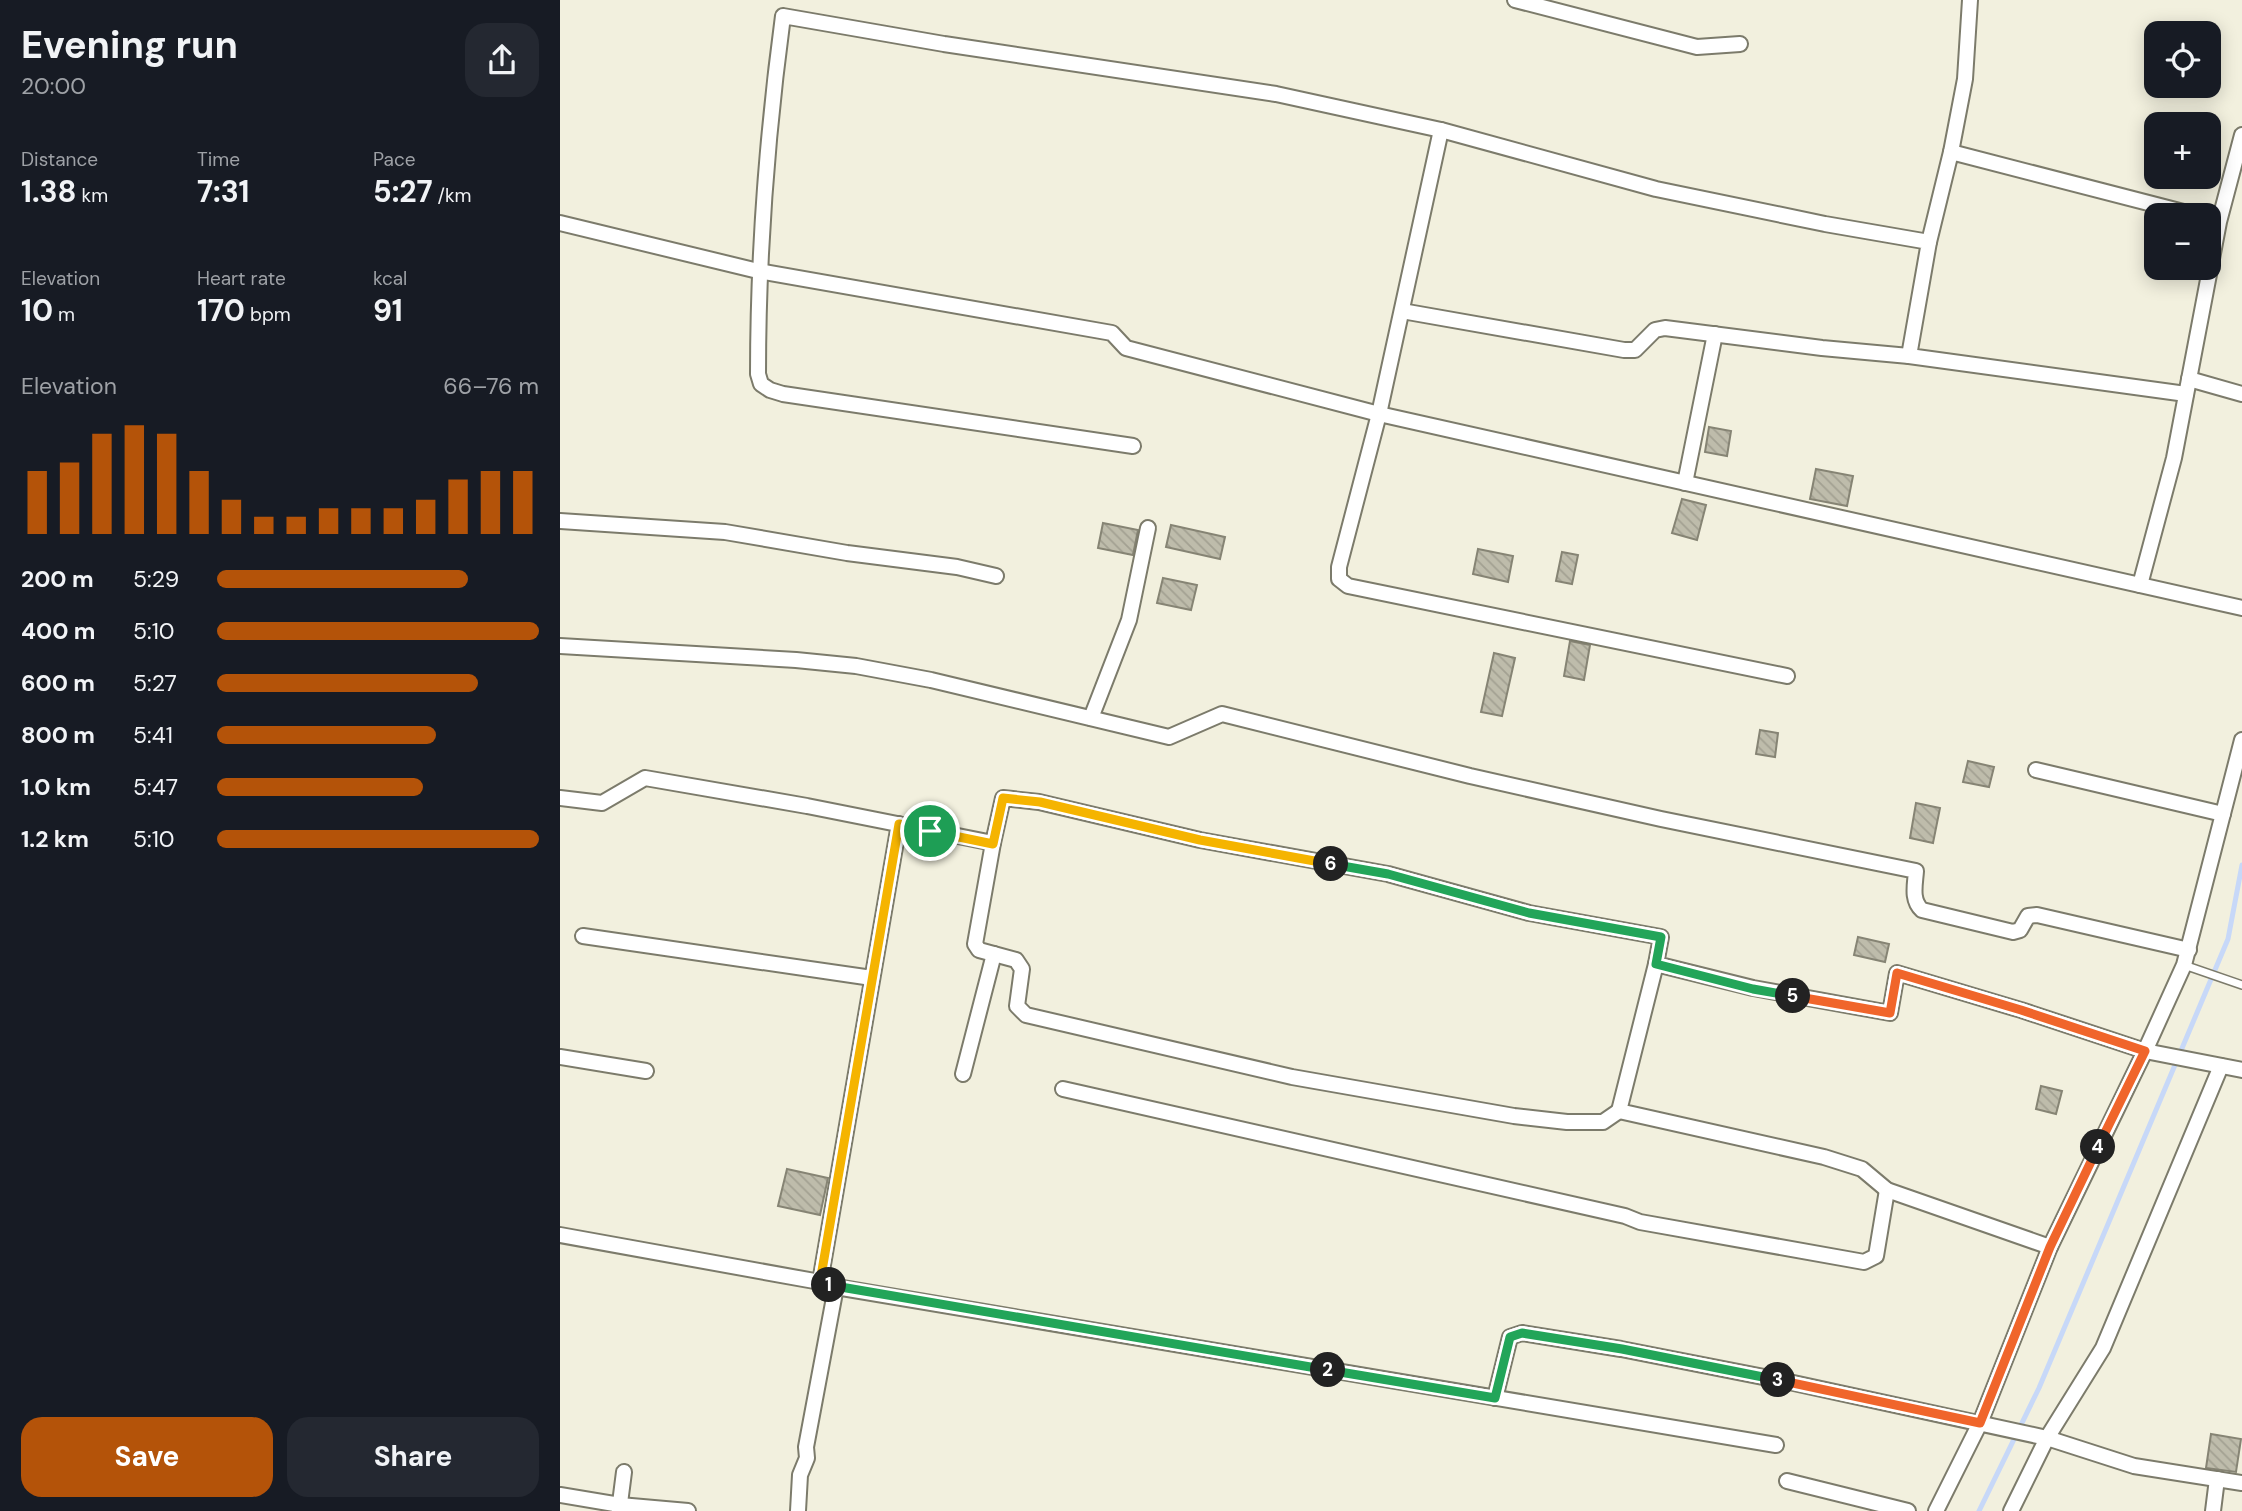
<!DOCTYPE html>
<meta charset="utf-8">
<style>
:root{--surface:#171b24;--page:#242831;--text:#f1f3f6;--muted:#9ea1a6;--accent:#b45309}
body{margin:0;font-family:"DM Sans",sans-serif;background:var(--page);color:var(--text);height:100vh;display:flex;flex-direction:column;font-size:26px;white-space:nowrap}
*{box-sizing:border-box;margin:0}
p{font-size:23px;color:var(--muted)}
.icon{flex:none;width:38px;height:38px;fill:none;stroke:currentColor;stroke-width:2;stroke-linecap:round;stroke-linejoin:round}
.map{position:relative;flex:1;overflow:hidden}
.panel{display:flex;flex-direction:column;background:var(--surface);width:560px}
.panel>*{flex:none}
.controls{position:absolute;left:1584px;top:21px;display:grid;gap:14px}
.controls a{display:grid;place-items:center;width:77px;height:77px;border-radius:14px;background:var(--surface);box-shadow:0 4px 18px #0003;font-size:35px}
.pin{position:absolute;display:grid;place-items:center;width:60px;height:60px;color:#fff;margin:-30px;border:4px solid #fff;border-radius:50%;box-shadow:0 2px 7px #0007}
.km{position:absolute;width:35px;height:35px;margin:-18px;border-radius:50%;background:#222;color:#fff;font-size:19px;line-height:35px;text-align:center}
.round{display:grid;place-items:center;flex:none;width:74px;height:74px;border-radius:21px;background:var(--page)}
.summary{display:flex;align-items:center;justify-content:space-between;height:119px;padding:0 21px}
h1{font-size:38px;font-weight:700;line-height:52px}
.metrics{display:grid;grid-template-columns:repeat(3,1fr);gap:10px;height:119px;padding:7px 21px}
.metrics div{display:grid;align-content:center}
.metrics b{font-size:30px;font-weight:700}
.metrics small{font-size:19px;font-weight:400}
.metrics p{font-size:19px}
.chart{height:196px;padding:14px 21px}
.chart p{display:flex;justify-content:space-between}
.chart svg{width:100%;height:126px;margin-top:7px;stroke:var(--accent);stroke-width:6}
.action{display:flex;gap:14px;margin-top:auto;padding:14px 21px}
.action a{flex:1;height:80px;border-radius:21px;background:var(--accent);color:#fff;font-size:28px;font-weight:700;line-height:80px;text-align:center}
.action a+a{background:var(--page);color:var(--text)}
ul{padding:0 21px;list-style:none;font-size:23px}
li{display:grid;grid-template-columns:112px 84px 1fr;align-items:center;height:52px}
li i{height:18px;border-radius:9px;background:var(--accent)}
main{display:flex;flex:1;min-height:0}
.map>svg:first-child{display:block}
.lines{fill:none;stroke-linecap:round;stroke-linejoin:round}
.stream{stroke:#c7d8f8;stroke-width:5}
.building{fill:url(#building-back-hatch);stroke:#868474;stroke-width:2}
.lane-casing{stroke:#7c7b6b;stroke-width:10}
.street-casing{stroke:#7c7b6b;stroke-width:18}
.lane{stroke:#fff;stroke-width:7}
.street{stroke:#fff;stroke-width:14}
.split-1-casing{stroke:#fff;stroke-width:14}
.split-2-casing{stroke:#fff;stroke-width:14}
.split-3-casing{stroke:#fff;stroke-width:14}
.split-4-casing{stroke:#fff;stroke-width:14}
.split-5-casing{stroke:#fff;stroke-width:14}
.split-6-casing{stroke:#fff;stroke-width:14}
.split-7-casing{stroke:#fff;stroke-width:14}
.split-1{stroke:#f5b400;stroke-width:9}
.split-2{stroke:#22a559;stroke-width:9}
.split-3{stroke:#22a559;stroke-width:9}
.split-4{stroke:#f0652b;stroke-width:9}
.split-5{stroke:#f0652b;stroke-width:9}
.split-6{stroke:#22a559;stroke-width:9}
.split-7{stroke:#f5b400;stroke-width:9}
</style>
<main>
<section class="panel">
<div class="summary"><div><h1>Evening run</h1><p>20:00</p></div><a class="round"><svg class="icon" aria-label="share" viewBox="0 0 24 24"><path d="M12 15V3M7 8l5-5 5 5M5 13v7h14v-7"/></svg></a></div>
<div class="metrics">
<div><p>Distance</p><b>1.38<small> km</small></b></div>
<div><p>Time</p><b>7:31</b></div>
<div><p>Pace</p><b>5:27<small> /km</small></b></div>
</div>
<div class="metrics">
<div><p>Elevation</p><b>10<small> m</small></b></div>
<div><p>Heart rate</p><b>170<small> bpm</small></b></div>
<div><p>kcal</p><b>91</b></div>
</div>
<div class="chart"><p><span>Elevation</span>66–76 m</p>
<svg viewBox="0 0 160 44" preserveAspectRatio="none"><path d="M5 44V22M15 44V19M25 44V9M35 44V6M45 44V9M55 44V22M65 44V32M75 44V38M85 44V38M95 44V35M105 44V35M115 44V35M125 44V32M135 44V25M145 44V22M155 44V22"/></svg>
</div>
<ul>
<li><b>200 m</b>5:29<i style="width:78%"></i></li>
<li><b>400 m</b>5:10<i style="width:100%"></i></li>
<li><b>600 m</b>5:27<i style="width:81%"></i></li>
<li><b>800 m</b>5:41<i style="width:68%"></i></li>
<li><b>1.0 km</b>5:47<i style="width:64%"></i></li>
<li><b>1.2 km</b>5:10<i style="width:100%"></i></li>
</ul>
<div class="action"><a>Save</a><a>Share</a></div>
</section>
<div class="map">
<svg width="1682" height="1511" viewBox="0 0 1682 1511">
<defs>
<pattern id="building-back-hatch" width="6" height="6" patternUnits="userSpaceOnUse" patternTransform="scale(1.75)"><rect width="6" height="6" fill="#bebcab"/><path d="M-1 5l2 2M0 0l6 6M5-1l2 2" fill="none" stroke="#a3a192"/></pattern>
</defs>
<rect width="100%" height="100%" fill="#f2f0de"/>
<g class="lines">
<polyline class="stream" points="1419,1511 1479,1388 1668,939 1682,865"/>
</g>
<g class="building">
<polygon points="1149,427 1171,431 1167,456 1145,452"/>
<polygon points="1256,469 1293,476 1287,506 1250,499"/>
<polygon points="1122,499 1146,505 1137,540 1112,533"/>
<polygon points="543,523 578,530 573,555 538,548"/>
<polygon points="611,525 665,537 660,559 606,547"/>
<polygon points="918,549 953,556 948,582 913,574"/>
<polygon points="1002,552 1018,555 1012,584 996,581"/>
<polygon points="603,578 637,585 631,610 597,603"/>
<polygon points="1010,641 1030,645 1024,680 1004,676"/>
<polygon points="934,653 955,658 942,716 921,712"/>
<polygon points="1200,730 1218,733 1215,757 1196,754"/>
<polygon points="1408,761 1434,767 1429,787 1403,782"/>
<polygon points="1356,803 1380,808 1373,843 1350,838"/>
<polygon points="1298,937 1329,944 1325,962 1294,955"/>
<polygon points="1481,1086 1502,1091 1496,1114 1476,1109"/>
<polygon points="227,1169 268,1178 260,1215 218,1206"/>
<polygon points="1651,1434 1681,1439 1676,1472 1646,1468"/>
</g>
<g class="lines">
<defs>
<polyline id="lane" points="1624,965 1682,985"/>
<g id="street">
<polyline points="955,0 1137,47 1180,44"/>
<polyline points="881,130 819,414 779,567 779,579 788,586 1227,676"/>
<polyline points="1391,152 1405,79 1410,0"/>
<polyline points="0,223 198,271 552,333 566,348 819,414 1682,608"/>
<polyline points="1369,242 1391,152 1635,215"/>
<polyline points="842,311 1064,350 1075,350 1095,330 1105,328 1262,348 1349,356"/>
<polyline points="1629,379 1682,394"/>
<path d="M573,446L223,394L210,390L201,384L198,374C198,254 207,135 223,16L384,44L716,94L881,130L1096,189L1265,224L1369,242L1349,356L1626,394"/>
<polyline points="1125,483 1155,334"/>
<polyline points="0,521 165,532 287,553 397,567 436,576"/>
<polyline points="1580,585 1614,458 1659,222 1682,135"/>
<path d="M0,646L236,660L296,666L371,680L609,737L662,714L910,776L1101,819L1356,871C1355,885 1351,900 1362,910L1453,932L1460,930L1468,916L1477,915L1629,950"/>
<polyline points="531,718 569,620 588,528"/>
<polyline points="1476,770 1663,814"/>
<polyline points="0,798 42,803 85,778 247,806 433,843 443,798 479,802 640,840 828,874 969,913 1101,937 1096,964 1193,988 1330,1013 1337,973 1461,1010 1585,1051 1682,1070"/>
<polyline points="339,824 260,1282 276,1287 1216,1445"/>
<polyline points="433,843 415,944 419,950 456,960 462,969 457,1006 466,1015 732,1077 954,1116 1007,1122 1043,1122 1059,1111"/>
<polyline points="23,936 312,978"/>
<polyline points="1096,964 1059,1111 1264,1157 1302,1169 1327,1190 1490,1247"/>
<polyline points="0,1057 86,1071"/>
<polyline points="403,1074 434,954"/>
<polyline points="503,1089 1065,1216 1080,1222 1304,1262 1316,1256 1327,1190"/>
<polyline points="0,1235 260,1282"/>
<polyline points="935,1398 950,1337 962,1333 1061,1349 1229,1382 1487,1438 1574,1466 1682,1483"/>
<polyline points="1227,1481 1348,1511"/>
<polyline points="0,1495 60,1505 128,1511"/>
<polyline points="59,1511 64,1472"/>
<polyline points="238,1511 240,1475 247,1458 246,1447 276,1287"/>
<polyline points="1376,1511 1420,1423 1490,1247 1585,1051 1624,965 1682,740"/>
<polyline points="1451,1511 1487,1438 1543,1348 1661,1066"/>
<polyline points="1653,1511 1657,1479"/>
</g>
</defs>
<use href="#lane" class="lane-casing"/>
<use href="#street" class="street-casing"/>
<use href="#lane" class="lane"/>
<use href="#street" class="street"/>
</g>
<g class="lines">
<defs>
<polyline id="split-1" points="269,1285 260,1282 339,824 370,831"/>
<polyline id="split-2" points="269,1285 768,1370"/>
<polyline id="split-3" points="768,1370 935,1398 950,1337 962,1333 1062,1349 1218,1380"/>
<polyline id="split-4" points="1218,1380 1420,1423 1490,1247 1538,1147"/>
<polyline id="split-5" points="1233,996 1330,1013 1337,973 1461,1010 1585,1051 1538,1147"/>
<polyline id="split-6" points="771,864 828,874 969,913 1101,937 1096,964 1193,989 1233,996"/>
<polyline id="split-7" points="370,831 433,844 443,798 480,802 640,840 771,864"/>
</defs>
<use href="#split-1" class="split-1-casing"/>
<use href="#split-2" class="split-2-casing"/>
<use href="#split-3" class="split-3-casing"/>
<use href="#split-4" class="split-4-casing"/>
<use href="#split-5" class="split-5-casing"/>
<use href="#split-6" class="split-6-casing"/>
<use href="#split-7" class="split-7-casing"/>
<use href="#split-1" class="split-1"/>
<use href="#split-2" class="split-2"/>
<use href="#split-3" class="split-3"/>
<use href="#split-4" class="split-4"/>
<use href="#split-5" class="split-5"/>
<use href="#split-6" class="split-6"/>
<use href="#split-7" class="split-7"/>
</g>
</svg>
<div class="controls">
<a><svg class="icon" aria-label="locate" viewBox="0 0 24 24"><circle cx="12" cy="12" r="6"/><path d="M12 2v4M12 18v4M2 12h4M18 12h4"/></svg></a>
<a>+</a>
<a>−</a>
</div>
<div class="pin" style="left:370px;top:831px;background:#1e9e55"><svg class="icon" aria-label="arrive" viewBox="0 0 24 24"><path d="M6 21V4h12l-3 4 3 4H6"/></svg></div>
<b class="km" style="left:269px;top:1285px">1</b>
<b class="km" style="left:768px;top:1370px">2</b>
<b class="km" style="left:1218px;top:1380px">3</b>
<b class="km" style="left:1538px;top:1147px">4</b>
<b class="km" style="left:1233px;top:996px">5</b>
<b class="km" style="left:771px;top:864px">6</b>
</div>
</main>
